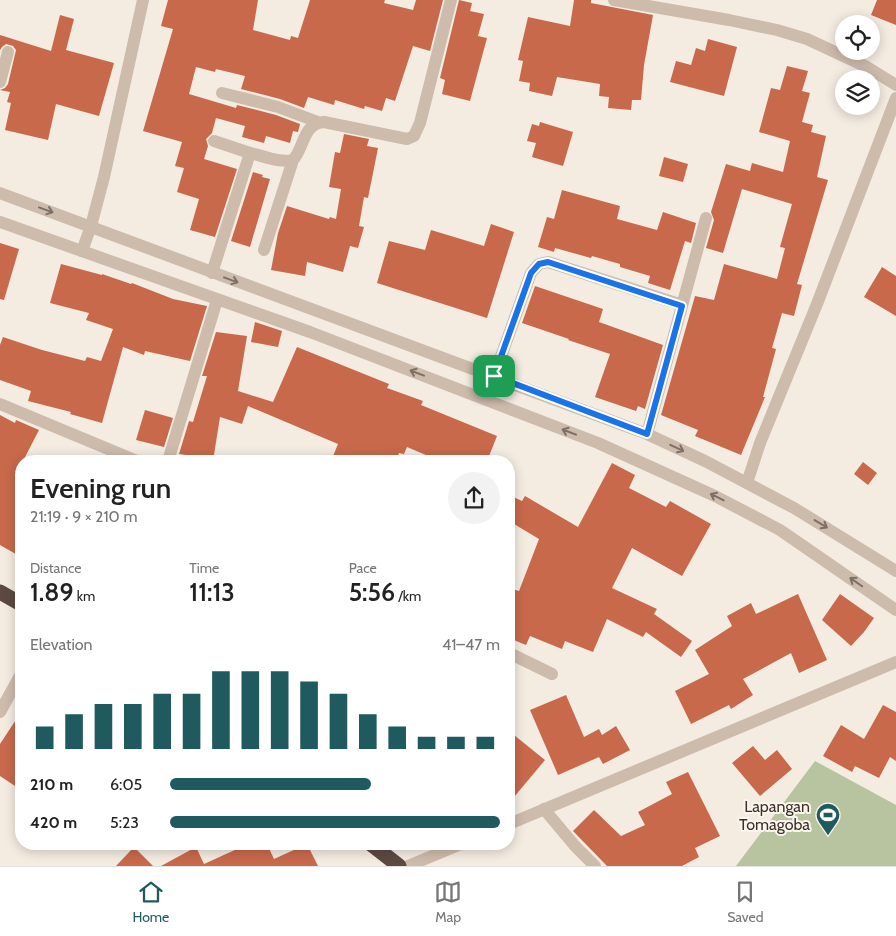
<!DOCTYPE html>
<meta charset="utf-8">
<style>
:root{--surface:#fff;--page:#f2f2f2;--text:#222;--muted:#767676;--line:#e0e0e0;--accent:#1f5a5e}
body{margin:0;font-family:Cabin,sans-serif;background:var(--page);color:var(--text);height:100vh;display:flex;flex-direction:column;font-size:19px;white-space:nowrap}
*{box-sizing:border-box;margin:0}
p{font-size:16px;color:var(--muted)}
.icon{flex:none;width:28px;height:28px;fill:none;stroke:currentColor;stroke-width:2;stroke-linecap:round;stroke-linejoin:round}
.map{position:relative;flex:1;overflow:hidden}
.drawer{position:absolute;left:15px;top:455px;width:500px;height:395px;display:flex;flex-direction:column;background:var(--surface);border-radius:20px;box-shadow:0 2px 12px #0003}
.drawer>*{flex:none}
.buttons{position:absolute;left:835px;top:15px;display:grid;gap:10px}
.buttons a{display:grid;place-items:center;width:45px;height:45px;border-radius:50%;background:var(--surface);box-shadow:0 2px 12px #0003;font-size:25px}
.pin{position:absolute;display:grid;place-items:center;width:42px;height:42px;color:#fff;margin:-21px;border-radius:10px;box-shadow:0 2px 8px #0006}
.round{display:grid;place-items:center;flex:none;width:52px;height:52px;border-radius:26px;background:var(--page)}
.overview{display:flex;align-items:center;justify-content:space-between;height:85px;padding:0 15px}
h1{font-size:28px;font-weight:600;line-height:38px}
.metrics{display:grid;grid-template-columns:repeat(3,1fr);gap:8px;height:85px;padding:5px 15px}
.metrics div{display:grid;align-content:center}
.metrics b{font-size:25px;font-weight:600}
.metrics small{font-size:14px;font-weight:400}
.metrics p{font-size:14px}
.chart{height:140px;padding:10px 15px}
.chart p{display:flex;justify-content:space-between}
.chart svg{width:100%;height:90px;margin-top:5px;stroke:var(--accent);stroke-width:6}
ul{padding:0 15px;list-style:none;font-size:16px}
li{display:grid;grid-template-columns:80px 60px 1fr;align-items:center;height:38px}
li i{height:12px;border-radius:6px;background:var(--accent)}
.dock{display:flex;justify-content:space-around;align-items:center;height:70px;border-top:1px solid var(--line);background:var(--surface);font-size:14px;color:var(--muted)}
.dock a{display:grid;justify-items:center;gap:2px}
.dock .current{color:var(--accent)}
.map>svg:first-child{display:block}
.green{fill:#b8c4a0}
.building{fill:#c8694b}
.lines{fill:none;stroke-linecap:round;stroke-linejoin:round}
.minor{stroke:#cdbbac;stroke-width:12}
.highway{stroke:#5c4a42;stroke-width:15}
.oneway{stroke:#7d6f65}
.route-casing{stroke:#fff;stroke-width:10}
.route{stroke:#1a73e8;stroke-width:6}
.labels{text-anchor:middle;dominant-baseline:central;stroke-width:4;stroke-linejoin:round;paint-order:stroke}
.poi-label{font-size:16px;fill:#3b302b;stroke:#fbf5ee;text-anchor:end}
</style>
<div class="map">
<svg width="896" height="866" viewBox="0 0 896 866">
<rect width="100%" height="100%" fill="#f4ebe1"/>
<polygon class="green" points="815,761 896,805 896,866 736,866"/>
<g class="building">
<polygon points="168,0 258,0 253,30 290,40 291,36 298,38 310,0 385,0 384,3 413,10 416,0 443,0 430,51 413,46 395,101 386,98 382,111 365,106 364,109 335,100 334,105 308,97 304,108 280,99 241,89 245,76 216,69 215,72 196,67 189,94 236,108 237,105 276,115 300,124 298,132 293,131 290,143 266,136 264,143 242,137 245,126 216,118 212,133 206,139 208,146 204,159 237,169 215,237 190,230 199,199 177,192 184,168 175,166 182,142 143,131 173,29 161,26"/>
<polygon points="459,0 472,3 470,11 484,14 478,36 487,38 470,101 442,94 445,80 440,78"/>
<polygon points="574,0 591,0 591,3 653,15 644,65 641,100 632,100 631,110 608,108 609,97 599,96 600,84 557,77 552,96 529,91 530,83 519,81 523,61 518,60 528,17 570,26"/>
<polygon points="877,0 896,0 896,25 871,15"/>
<polygon points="60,15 74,19 66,50 114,63 99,116 56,104 48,140 5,130 11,103 7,102 10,92 0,90 5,88 8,84 16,50 13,46 6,44 2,47 0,50 0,35 51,51"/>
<polygon points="708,39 737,47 724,96 670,82 676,61 691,65 696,48 705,51"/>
<polygon points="787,66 808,71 802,91 810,93 802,122 813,125 811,132 826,136 817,177 828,180 797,284 802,285 794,316 782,313 772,348 776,349 763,397 765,397 741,455 695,436 698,430 661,415 695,296 714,300 724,264 777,279 785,248 780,247 792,204 742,189 723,253 706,248 714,220 711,212 726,164 750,171 752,163 783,172 790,141 759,132 771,88 780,90"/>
<polygon points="540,122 573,132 563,166 532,157 536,143 527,141 532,124 539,126"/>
<polygon points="344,134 369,139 367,146 378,148 368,198 364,197 359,226 364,227 358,248 350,246 343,272 307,262 305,276 271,270 278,233 287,206 329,219 330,217 336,219 341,189 329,187 335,152 340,153"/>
<polygon points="664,157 688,164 683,182 659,176"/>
<polygon points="253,172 263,175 262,177 270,179 250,247 231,241"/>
<polygon points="562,190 620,206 617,219 657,230 663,212 696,223 691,243 685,241 670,290 648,283 650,276 620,267 620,264 592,256 591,258 555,248 554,252 538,247 547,217 554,219"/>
<polygon points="491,224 514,232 487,318 377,283 389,241 425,250 431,230 484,246"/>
<polygon points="0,243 19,249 4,300 0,299"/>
<polygon points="61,264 102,275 102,274 131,284 132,283 173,299 207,306 190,361 145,351 144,355 123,347 102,423 70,414 71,412 28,401 31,391 0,380 0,345 3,337 42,350 85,361 87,357 101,361 113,329 86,320 89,313 50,303"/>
<polygon points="882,267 896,276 896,316 864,297"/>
<polygon points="535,286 603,309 599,322 663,345 645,409 638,406 636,411 595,397 610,354 568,340 569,339 522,323"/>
<polygon points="255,322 282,331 278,347 251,342"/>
<polygon points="216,332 247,336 238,391 273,402 297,347 389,384 387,388 423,401 421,405 497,436 487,461 440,461 407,447 404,454 399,453 396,461 331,461 338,444 248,406 242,424 220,417 213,461 192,461 193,456 179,454 189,421 193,422 207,376 202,376"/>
<polygon points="145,410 173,418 164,447 136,440"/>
<polygon points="0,415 15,423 16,420 39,430 23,461 21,461 21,557 0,545"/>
<polygon points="863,462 877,473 868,485 854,474"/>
<polygon points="612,463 635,475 629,488 666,507 670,501 711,524 682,576 632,548 612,588 657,609 654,614 692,641 681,657 646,632 643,637 607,619 593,652 565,641 562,649 530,636 526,645 509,638 509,588 519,591 539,539 509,521 509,495 522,501 525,496 578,527"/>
<polygon points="798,594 827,660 799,673 791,653 743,679 753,695 731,709 729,705 691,724 675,691 709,674 695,650 732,626 727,616 751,603 756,614"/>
<polygon points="840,594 874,618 864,632 851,646 822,620"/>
<polygon points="566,695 584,737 599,729 602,735 616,726 630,750 603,764 599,757 558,775 530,710"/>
<polygon points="883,705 896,712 896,761 890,757 879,778 855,766 852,772 823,756 841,725 864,739"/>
<polygon points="21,712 21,790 0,776 0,744"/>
<polygon points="509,731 545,760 509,803"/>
<polygon points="753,746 765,760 777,750 792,769 760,796 732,763"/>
<polygon points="688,772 720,836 695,848 699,857 682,866 607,866 573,831 594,810 621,836 645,825 638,812 672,794 666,782"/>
<polygon points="248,844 267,844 274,859 307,844 318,866 161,866 196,847 204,864"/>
<polygon points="134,847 153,866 116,866"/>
</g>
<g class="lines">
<g class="minor">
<polyline points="614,0 729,20 777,30 807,39 867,67 896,85"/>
<polyline points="0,82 8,52"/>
<polyline points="222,93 278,107 318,122"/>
<polyline points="214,141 250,153"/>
<polyline points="0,193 647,434 705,461 794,508 896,571"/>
<polyline points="0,222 310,332 598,443 715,496 780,530 896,610"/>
<path d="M264,250L293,160C305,147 302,124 324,122L407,139L414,136L420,123L451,0"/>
<polyline points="82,251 91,226 104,177 143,0"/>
<path d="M212,273L250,153C264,156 279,163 293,160"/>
<polyline points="494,376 531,273 539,264 548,262 682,305"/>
<polyline points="0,404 137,461"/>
<polyline points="647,434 706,218"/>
<polyline points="168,461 217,300"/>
<polyline points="747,483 760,443 817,304 896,98"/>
<polyline points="509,653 552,674"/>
<polyline points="0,712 21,674"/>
<polyline points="544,809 575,846 595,866"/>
<polyline points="509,824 896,662"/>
<polyline points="408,866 461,844"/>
</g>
<g class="highway">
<polyline points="0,592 21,604"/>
<polyline points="371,844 399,866"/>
</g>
</g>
<defs><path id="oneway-shaft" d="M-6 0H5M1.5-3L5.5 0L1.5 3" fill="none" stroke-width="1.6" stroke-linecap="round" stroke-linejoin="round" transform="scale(1.25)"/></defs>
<g class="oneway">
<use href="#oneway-shaft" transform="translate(46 210) rotate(20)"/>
<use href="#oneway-shaft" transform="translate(231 280) rotate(20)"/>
<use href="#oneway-shaft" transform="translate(417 373) rotate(-159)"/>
<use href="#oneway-shaft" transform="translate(569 432) rotate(-159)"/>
<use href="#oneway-shaft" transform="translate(677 448) rotate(25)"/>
<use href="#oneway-shaft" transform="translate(717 497) rotate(-153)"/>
<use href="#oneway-shaft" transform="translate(821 524) rotate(31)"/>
<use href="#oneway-shaft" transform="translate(856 582) rotate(-145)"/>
</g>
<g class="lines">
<defs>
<polygon id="route" points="548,262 682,306 647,434 494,376 531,273 539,264"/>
</defs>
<use href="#route" class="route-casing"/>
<use href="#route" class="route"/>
</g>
<defs>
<symbol id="stadium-pin" viewBox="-11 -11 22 30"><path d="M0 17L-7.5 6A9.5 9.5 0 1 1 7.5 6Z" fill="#1f5a5e" stroke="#fbf5ee"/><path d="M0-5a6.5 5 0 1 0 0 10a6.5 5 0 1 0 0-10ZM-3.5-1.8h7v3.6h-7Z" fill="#fff"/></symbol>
</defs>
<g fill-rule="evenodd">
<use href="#stadium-pin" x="814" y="801" width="28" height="38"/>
</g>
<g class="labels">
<g class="poi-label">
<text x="810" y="806">Lapangan<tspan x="810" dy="18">Tomagoba</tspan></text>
</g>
</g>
</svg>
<div class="buttons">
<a><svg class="icon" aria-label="locate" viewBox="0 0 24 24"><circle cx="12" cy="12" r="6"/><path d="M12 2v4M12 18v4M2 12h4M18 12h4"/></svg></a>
<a><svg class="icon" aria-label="layers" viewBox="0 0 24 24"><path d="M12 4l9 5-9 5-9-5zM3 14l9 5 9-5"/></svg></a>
</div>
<div class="pin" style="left:494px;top:376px;background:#1e9e55"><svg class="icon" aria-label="arrive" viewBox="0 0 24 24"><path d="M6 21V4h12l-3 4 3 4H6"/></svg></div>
<section class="drawer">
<div class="overview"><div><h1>Evening run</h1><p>21:19 · 9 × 210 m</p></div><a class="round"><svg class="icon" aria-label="share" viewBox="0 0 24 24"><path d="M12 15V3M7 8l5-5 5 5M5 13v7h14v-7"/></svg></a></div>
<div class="metrics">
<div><p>Distance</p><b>1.89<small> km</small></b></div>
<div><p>Time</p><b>11:13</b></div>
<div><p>Pace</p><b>5:56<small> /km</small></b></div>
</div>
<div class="chart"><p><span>Elevation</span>41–47 m</p>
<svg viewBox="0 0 160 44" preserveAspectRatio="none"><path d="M5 44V33M15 44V27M25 44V22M35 44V22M45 44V17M55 44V17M65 44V6M75 44V6M85 44V6M95 44V11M105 44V17M115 44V27M125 44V33M135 44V38M145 44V38M155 44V38"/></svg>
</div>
<ul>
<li><b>210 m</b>6:05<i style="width:61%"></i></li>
<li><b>420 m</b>5:23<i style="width:100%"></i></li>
</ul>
</section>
</div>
<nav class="dock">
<a class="current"><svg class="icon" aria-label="home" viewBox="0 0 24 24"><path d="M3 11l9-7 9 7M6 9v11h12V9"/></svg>Home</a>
<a><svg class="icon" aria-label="map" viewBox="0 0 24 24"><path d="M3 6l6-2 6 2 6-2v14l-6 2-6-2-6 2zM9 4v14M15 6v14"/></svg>Map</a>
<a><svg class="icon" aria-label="saved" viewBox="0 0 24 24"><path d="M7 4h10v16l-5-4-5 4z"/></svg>Saved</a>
</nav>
